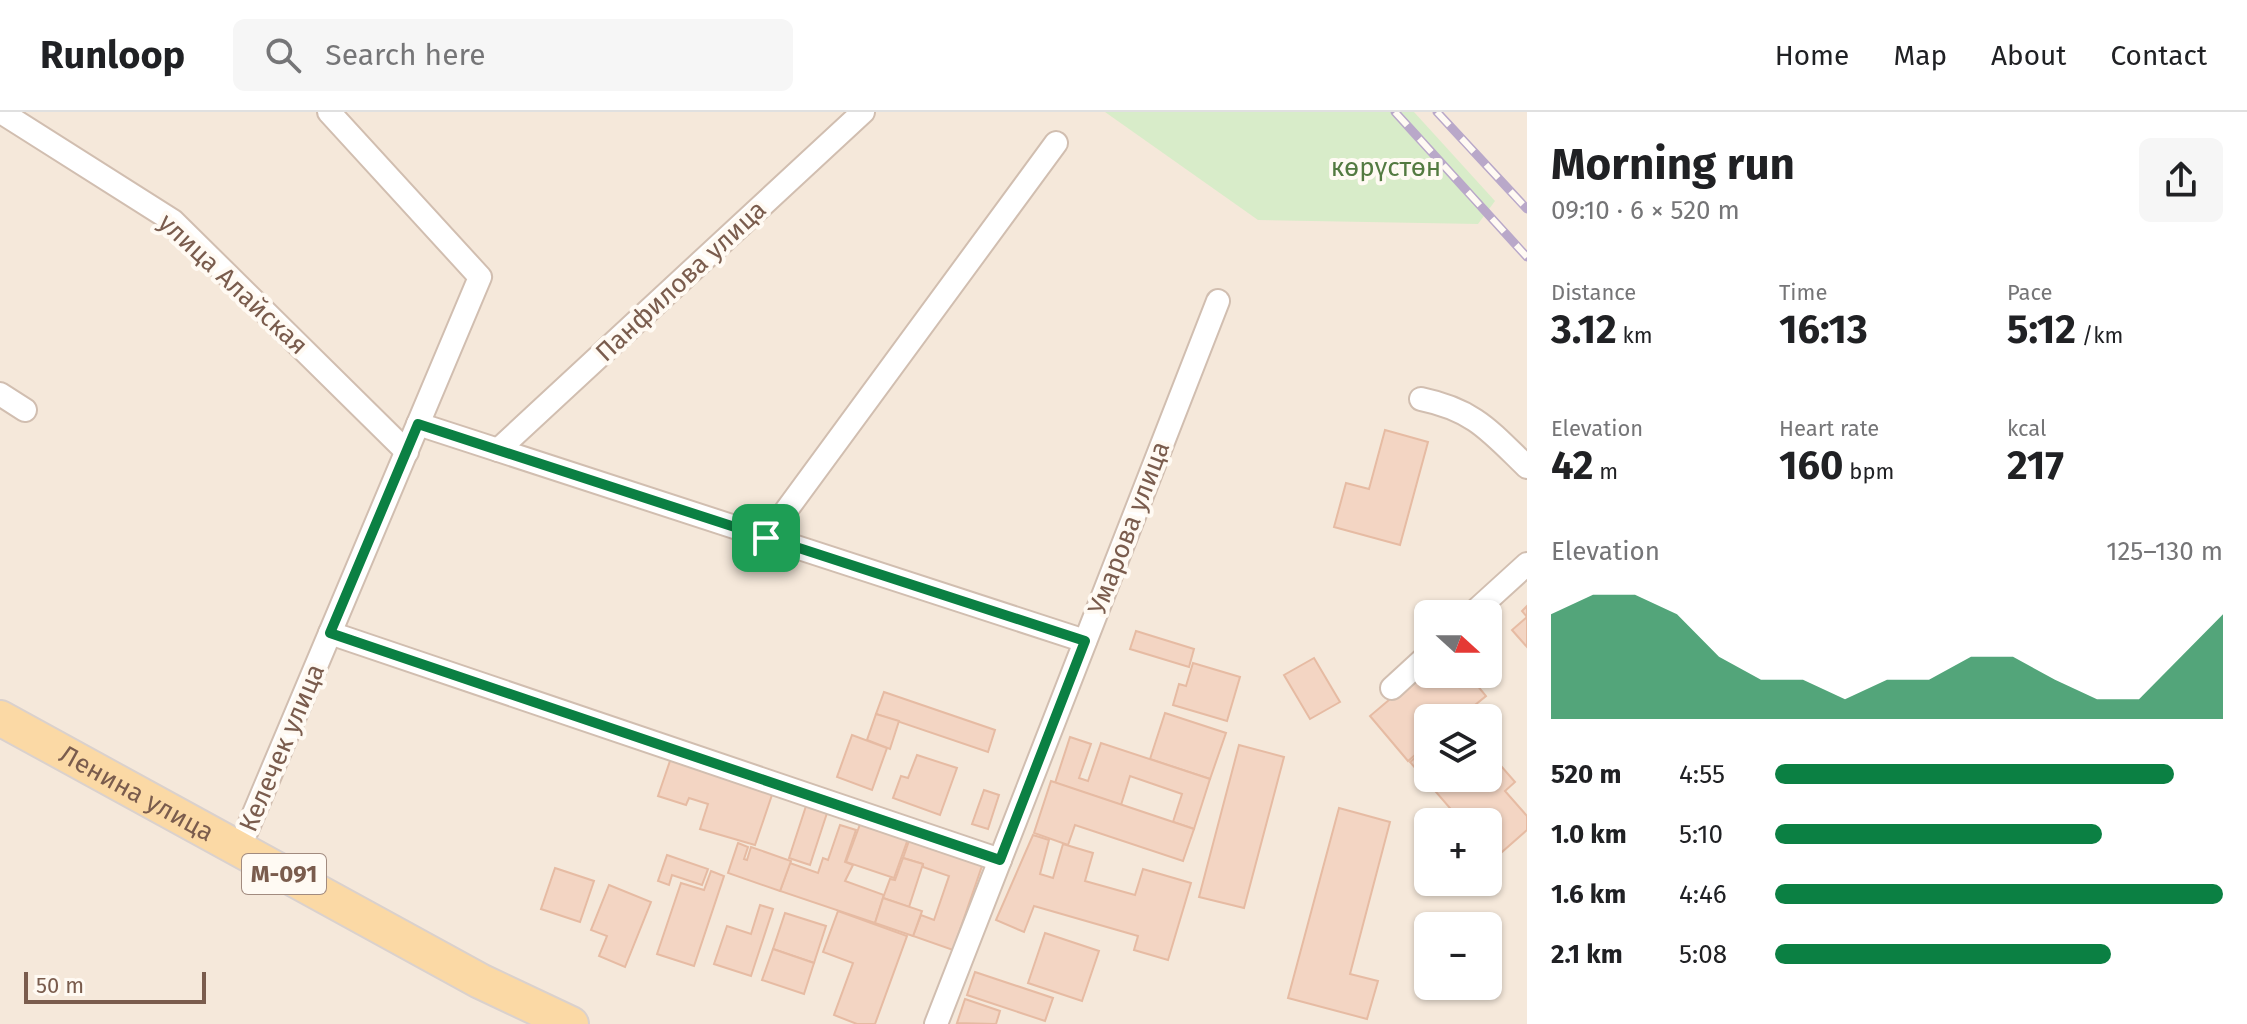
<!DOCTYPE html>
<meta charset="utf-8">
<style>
:root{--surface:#fff;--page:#f6f6f6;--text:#202124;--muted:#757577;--line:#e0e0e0;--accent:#0b8043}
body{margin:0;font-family:"Fira Sans",sans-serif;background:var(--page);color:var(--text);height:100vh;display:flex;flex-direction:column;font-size:30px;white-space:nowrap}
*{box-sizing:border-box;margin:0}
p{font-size:26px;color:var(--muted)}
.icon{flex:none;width:44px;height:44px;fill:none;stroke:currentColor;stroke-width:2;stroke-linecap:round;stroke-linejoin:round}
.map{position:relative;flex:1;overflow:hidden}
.drawer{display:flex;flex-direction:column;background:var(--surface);width:720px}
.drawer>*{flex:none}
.needle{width:52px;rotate:111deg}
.controls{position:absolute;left:1414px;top:488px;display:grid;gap:16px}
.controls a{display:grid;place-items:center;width:88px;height:88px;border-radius:12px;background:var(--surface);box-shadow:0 2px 6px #0004;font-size:40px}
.scale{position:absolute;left:24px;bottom:20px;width:182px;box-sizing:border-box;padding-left:8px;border:4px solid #7a5c4d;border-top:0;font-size:22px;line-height:28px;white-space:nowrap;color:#7a5c4d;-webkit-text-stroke:6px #fffaf3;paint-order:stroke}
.pin{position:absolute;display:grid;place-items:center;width:68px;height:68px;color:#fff;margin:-34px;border-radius:16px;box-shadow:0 4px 12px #0006}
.round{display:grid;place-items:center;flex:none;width:84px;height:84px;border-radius:12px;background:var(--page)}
.headline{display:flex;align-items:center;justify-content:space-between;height:136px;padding:0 24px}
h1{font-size:44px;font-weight:700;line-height:60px}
.stats{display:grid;grid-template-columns:repeat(3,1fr);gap:12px;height:136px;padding:8px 24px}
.stats div{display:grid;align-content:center}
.stats b{font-size:40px;font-weight:700}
.stats small{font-size:22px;font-weight:400}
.stats p{font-size:22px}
.chart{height:224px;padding:16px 24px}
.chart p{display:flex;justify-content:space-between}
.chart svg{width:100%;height:144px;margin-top:8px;fill:var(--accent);opacity:.7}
ul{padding:0 24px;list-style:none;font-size:26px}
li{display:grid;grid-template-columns:128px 96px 1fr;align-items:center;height:60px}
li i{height:20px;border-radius:10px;background:var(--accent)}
header{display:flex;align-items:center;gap:48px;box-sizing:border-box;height:112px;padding:0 40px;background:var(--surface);border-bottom:2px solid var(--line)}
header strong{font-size:38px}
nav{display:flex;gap:44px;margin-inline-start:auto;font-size:28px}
.search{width:560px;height:72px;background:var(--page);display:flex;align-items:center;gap:20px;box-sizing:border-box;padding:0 28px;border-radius:12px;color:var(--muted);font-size:30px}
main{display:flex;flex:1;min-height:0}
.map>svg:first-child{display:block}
.residential{fill:#f5e8da;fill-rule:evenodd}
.green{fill:#d8ecc9}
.building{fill:#f3d5c3;stroke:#e6bba3;stroke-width:2}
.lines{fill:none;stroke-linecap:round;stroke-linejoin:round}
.minor-casing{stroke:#d1beb0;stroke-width:26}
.primary-casing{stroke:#dad1cd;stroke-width:38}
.minor{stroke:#fff;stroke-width:22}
.primary{stroke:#fbd9a5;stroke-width:34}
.rail-casing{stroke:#b9a8c9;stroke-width:9}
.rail{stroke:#fffaf3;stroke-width:6;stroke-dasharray:18;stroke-linecap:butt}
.route-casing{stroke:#fff;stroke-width:16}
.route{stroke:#0b8043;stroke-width:10}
.labels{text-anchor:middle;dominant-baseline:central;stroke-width:8;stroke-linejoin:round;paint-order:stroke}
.shield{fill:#fffaf3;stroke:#a28b7f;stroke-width:2}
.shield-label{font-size:24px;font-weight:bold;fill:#7a5c4d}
.park-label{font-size:26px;fill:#537a41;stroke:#fffaf3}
.street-label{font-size:26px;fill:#7a5c4d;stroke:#fffaf3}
</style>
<header>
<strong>Runloop</strong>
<div class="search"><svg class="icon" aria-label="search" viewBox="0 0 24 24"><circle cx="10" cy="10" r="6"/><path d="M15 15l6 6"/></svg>Search here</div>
<nav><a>Home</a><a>Map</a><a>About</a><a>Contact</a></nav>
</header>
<main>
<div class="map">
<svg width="1527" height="912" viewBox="0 0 1527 912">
<rect width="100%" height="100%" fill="#fdf6ec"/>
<path class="residential" d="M0,0H1527V912H0ZM1428,502H1488V562H1428ZM1428,606H1488V666H1428ZM1428,710H1488V770H1428ZM1428,814H1488V874H1428Z"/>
<polygon class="green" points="1105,0 1414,0 1495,89 1478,112 1258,108"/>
<g class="building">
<polygon points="1385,318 1428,330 1400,433 1334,415 1346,371 1369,377"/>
<polygon points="1527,494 1527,535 1512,518 1527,505 1522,499"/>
<polygon points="1136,519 1194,537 1189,555 1130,537"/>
<polygon points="1314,546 1340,590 1310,607 1284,563"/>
<polygon points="1193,551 1240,565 1227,609 1173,593 1179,572 1186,574"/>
<polygon points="1428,555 1428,562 1468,562 1486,584 1459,606 1428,606 1428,632 1408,649 1370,604"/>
<polygon points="884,580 995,618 988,640 876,602"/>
<polygon points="1165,601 1226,621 1210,667 1150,647"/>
<polygon points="876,602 899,609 890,637 867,628"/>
<polygon points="852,623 887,636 872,678 837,665"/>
<polygon points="1070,625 1091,632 1079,666 1088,669 1101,631 1210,667 1194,717 1173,710 1182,682 1130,664 1121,693 1055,671"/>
<polygon points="1239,633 1284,645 1244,796 1199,785"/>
<polygon points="1428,635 1428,666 1488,666 1488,639 1515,670 1505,679 1527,704 1527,718 1494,747 1488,740 1488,710 1462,710 1410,650"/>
<polygon points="917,643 957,656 940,703 893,686 901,664 908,666"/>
<polygon points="671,646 773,680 755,733 700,717 708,692 689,686 686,693 658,684"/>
<polygon points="1051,669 1194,717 1183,749 1075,713 1068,733 1034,721"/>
<polygon points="984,678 999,683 988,717 972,712"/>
<polygon points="807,691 828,698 810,753 789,746"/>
<polygon points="1339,696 1390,710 1350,862 1378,869 1367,907 1288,886"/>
<polygon points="862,707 909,724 894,766 846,750"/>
<polygon points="840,713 856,718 845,750 853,753 845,769 884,783 875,811 780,779 790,751 818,761 823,746 828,748"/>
<polygon points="1033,723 1049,728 1040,762 1053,766 1063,732 1093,741 1085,769 1135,783 1143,757 1191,771 1168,848 1134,838 1138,824 1034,794 1024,820 996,808"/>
<polygon points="910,726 983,751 953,838 913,824 921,803 934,808 949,764 923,755 923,752 903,746"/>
<polygon points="738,731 748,735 744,747 747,748 751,735 791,749 780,779 728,761"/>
<polygon points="667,743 708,757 702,773 672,763 669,773 658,769"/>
<polygon points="903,746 923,752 909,795 883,786 890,767 895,768"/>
<polygon points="555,756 594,769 580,810 541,797"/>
<polygon points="711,759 724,764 694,854 657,842 681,771 704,778"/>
<polygon points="609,773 651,790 625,855 599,844 607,824 591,818"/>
<polygon points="883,786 922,799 913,824 875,811"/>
<polygon points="760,793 773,797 751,864 714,852 727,814 751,822"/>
<polygon points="838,799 907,824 875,912 857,912 834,903 853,851 823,840"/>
<polygon points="785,801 826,814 814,851 773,837"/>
<polygon points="1045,821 1099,839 1082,889 1028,871"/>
<polygon points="773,837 814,851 804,882 762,868"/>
<polygon points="975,860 1053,886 1045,909 967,883"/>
<polygon points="965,887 1000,899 996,912 957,911"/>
</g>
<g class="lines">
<defs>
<g id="minor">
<polyline points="1,0 173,109 407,340"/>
<polyline points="0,282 25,298"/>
<path d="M1421,287C1474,298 1490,319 1527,355"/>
<polyline points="418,312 1085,529"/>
<polyline points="498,338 863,0"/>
<polyline points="766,426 1056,31"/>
<polyline points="1472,502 1527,452"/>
<polyline points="330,521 1000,748"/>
<polyline points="1392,576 1428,543"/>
<polyline points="239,737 480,165 329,0"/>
<polyline points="936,912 1218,189"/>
</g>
<g id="primary">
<path id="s1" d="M0,606L480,869L571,912"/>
</g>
</defs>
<use href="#minor" class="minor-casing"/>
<use href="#primary" class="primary-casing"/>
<use href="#minor" class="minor"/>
<use href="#primary" class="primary"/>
<defs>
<g id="rail">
<polyline points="1395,0 1527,145"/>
<polyline points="1437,0 1527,97"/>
</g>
</defs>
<use href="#rail" class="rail-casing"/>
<use href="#rail" class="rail"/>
</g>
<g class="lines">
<defs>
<polygon id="route" points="418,312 1085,529 1000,748 330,521"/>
</defs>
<use href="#route" class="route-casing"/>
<use href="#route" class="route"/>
</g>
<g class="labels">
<rect class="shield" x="242" y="742" width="84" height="40" rx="6"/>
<g class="shield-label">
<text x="284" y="762">М-091</text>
</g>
<g class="park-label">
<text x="1386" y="55">көрүстөн</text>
</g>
<g class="street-label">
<text transform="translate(681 169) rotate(-43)">Панфилова улица</text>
<text transform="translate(233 172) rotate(43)">улица Алайская</text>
<text transform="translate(1129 416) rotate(-69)">Умарова улица</text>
<text transform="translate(282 636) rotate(-67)">Келечек улица</text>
<text stroke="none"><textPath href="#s1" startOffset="156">Ленина улица</textPath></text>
</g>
</g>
</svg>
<div class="controls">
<a><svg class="needle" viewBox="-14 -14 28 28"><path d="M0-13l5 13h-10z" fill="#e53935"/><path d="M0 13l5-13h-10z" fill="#757577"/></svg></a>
<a><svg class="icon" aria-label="layers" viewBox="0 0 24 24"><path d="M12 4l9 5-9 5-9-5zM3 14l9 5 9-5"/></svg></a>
<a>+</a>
<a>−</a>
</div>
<div class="scale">50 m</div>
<div class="pin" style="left:766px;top:426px;background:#1e9e55"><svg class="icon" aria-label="arrive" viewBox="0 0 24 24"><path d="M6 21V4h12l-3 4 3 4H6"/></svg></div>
</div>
<section class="drawer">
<div class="headline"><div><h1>Morning run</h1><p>09:10 · 6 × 520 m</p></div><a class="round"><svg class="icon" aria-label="share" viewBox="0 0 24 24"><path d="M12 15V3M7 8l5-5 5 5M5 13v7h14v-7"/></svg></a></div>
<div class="stats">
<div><p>Distance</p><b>3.12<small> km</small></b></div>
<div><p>Time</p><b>16:13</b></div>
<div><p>Pace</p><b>5:12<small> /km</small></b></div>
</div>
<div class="stats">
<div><p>Elevation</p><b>42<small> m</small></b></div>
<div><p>Heart rate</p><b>160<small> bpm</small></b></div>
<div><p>kcal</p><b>217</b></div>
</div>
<div class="chart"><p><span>Elevation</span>125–130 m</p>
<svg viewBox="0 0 160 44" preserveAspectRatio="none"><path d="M0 44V12L10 6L20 6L30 12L40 25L50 32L60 32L70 38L80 32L90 32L100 25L110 25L120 32L130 38L140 38L150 25L160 12V44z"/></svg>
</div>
<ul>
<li><b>520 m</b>4:55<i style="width:89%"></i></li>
<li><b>1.0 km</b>5:10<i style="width:73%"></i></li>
<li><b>1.6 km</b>4:46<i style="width:100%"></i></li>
<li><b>2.1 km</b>5:08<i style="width:75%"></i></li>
</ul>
</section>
</main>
